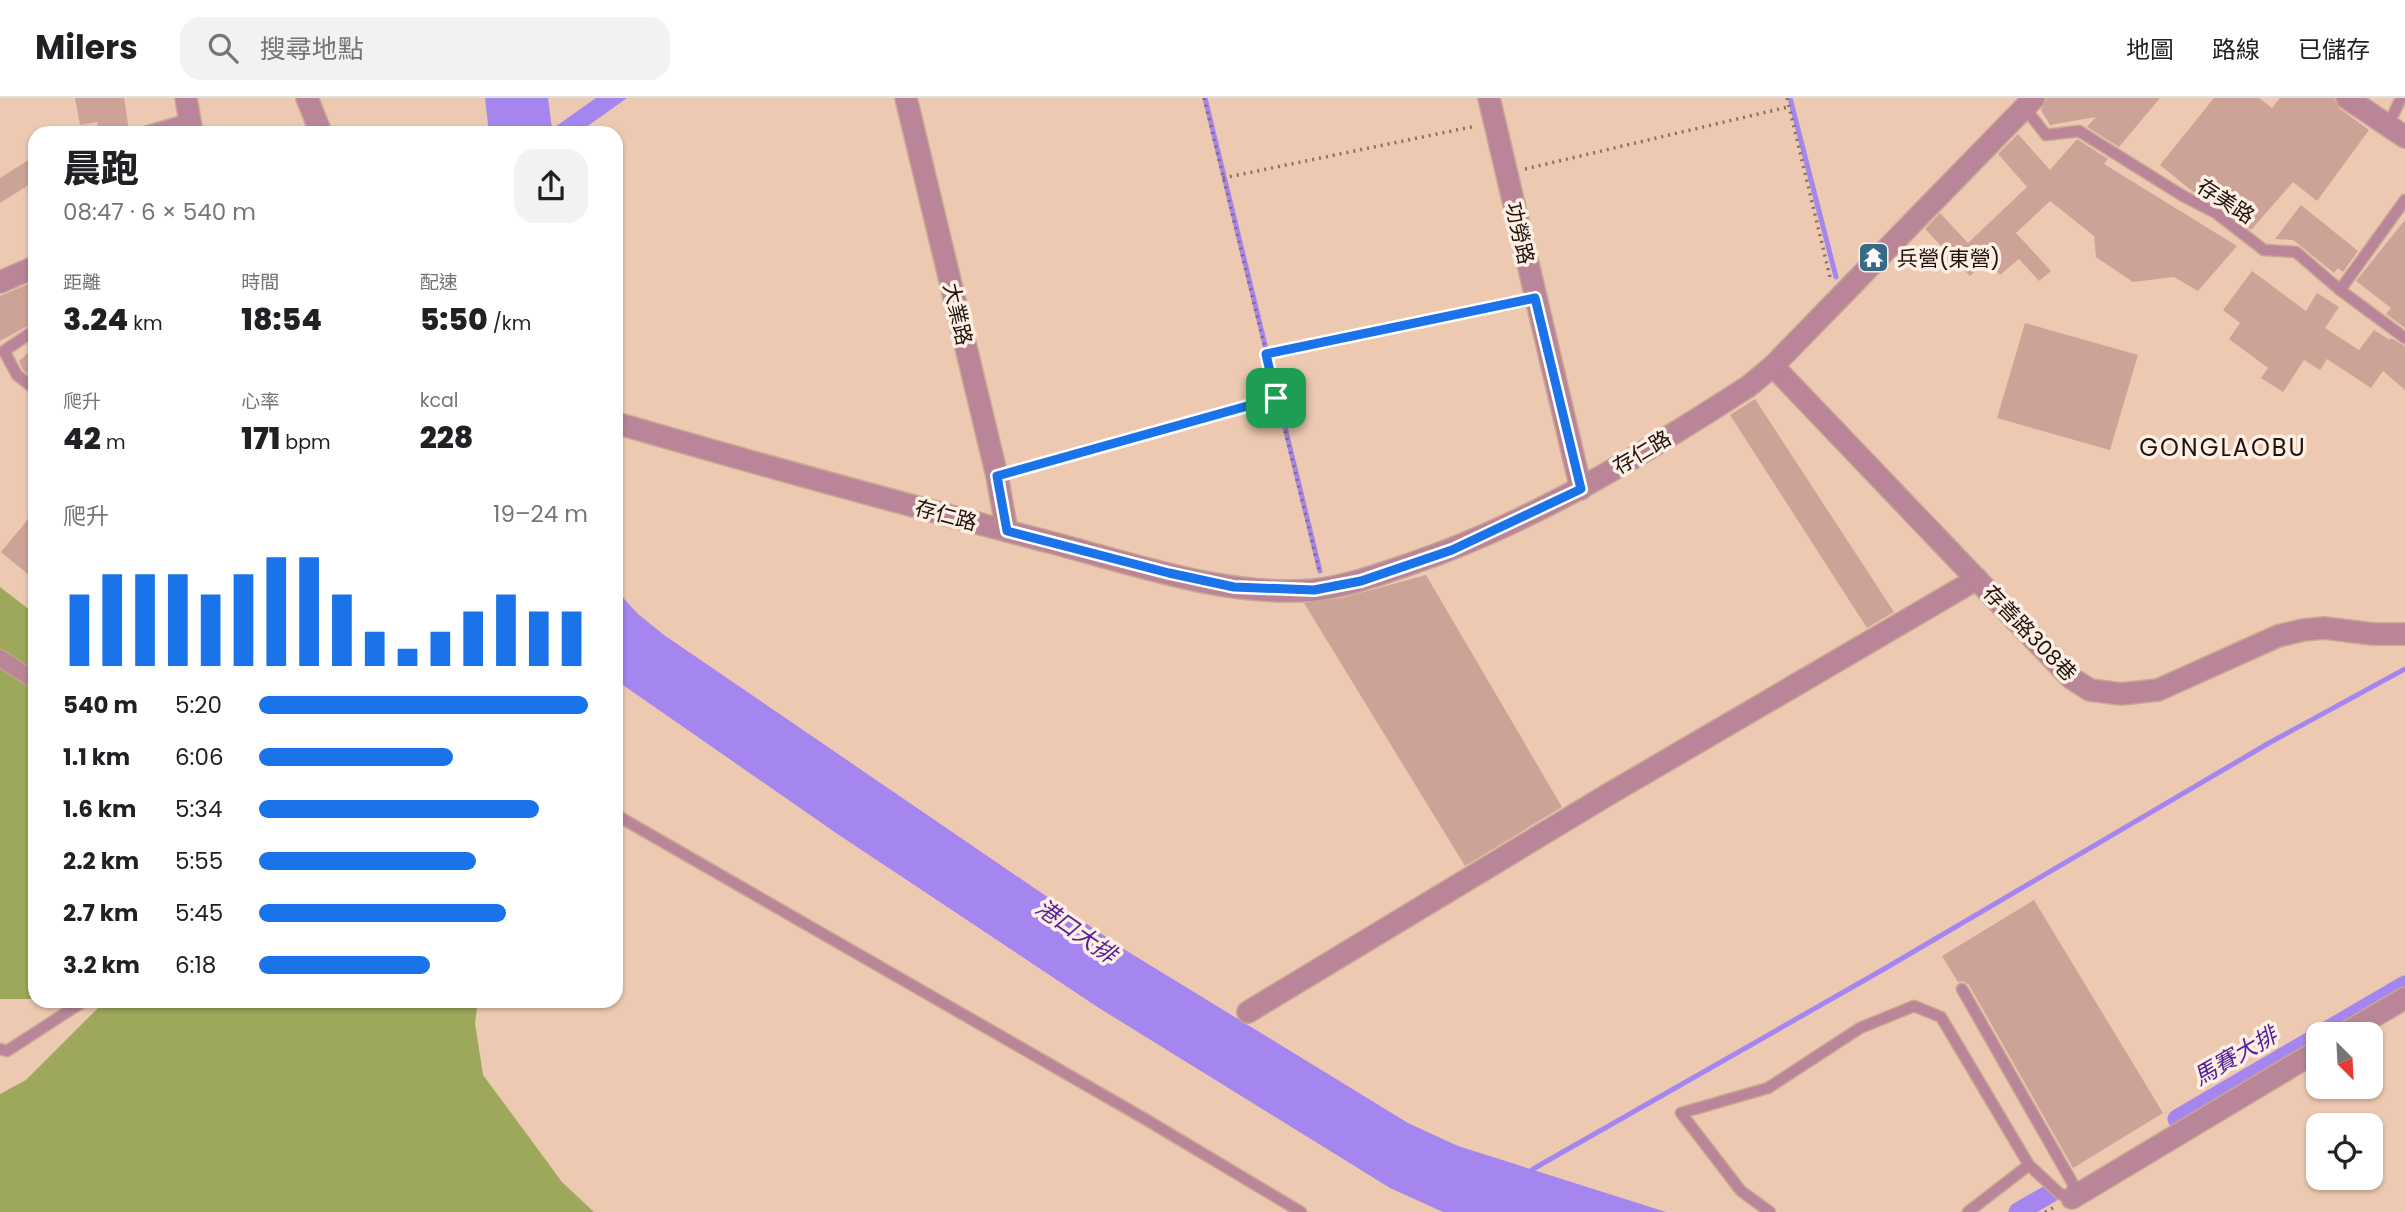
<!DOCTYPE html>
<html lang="zh-TW">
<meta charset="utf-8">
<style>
:root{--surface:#fff;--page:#f2f2f2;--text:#202124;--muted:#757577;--line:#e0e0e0;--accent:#1a73e8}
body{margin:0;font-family:Poppins,"Noto Sans TC",sans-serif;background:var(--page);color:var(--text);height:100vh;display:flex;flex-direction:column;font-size:26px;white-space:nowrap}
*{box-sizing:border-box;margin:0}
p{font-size:23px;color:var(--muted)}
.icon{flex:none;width:38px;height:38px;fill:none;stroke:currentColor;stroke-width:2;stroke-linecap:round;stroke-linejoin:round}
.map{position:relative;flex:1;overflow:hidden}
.details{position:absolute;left:28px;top:28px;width:595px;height:882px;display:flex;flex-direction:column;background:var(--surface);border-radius:21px;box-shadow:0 2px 5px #0004}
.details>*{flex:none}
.needle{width:46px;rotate:156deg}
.tools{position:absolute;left:2306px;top:924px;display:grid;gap:14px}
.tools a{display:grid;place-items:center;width:77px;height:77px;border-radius:14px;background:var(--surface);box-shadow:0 2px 5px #0004;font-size:35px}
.pin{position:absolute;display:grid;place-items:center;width:60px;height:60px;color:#fff;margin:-30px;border-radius:14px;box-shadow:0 4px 10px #0006}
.round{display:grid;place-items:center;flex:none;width:74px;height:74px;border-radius:21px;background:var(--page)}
.summary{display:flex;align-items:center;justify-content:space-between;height:119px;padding:0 35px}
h1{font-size:38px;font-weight:800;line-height:52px}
.metrics{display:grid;grid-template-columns:repeat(3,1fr);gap:10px;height:119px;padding:7px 35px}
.metrics div{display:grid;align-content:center}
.metrics b{font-size:30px;font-weight:800}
.metrics small{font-size:19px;font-weight:400}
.metrics p{font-size:19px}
.chart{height:196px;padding:14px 35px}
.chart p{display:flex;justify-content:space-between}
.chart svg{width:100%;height:126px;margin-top:7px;stroke:var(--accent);stroke-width:6}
ul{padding:0 35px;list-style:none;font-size:23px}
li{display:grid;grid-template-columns:112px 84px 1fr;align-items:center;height:52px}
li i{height:18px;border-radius:9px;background:var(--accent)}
header{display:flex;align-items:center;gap:42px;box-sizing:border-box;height:98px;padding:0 35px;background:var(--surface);border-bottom:2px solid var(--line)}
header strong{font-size:33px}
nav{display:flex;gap:38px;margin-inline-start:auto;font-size:24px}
.search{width:490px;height:63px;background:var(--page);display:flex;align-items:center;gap:18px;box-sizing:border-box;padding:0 24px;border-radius:21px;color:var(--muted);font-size:26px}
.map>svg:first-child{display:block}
.green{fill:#9ea85b}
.water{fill:#a586ef}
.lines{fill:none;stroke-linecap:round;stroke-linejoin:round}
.stream{stroke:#a586ef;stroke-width:5}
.canal{stroke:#a586ef;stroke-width:19}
.building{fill:#cda398}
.service-casing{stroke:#c8a893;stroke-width:13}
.pedestrian-casing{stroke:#c8a893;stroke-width:18}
.minor-casing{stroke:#c8a893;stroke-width:24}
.tertiary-casing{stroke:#c8a893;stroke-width:24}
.path{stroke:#886f5f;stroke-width:3.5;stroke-dasharray:2 5;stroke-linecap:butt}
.service{stroke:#ba8598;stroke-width:10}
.pedestrian{stroke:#ba8598;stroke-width:16}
.minor{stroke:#ba8598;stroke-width:21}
.tertiary{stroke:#ba8598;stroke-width:21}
.route-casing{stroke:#fff;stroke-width:14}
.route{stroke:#1a73e8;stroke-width:9}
.labels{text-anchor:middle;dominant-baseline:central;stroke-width:7;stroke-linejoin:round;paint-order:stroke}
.street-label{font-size:21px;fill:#1e120a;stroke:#feefe5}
.poi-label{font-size:21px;fill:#1e120a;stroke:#feefe5;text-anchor:start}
.water-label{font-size:23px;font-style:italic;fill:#521e99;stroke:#feefe5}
.quarter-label{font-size:24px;letter-spacing:2px;fill:#1e120a;stroke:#feefe5}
</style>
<header>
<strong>Milers</strong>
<div class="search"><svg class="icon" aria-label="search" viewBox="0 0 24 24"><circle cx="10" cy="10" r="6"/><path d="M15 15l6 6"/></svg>搜尋地點</div>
<nav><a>地圖</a><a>路線</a><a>已儲存</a></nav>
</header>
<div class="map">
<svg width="2405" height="1114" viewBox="0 0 2405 1114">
<rect width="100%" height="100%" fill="#edc9b1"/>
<g class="green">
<polygon points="0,489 35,516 35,897 31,901 0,901"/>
<polygon points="105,903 478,903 475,925 483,977 562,1084 594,1114 0,1114 0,996 26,982"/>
</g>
<g class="water">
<polygon points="485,0 548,0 552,31 596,0 627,0 578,35 489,35"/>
<polygon points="616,492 638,516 664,537 1122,850 1408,1025 1458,1048 1666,1114 1443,1114 1390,1090 1099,910 836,735 620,585 616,581"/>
</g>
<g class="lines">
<g class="stream">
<polyline points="1205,0 1320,473"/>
<polyline points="1790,0 1836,179"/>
<polyline points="1533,1071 1884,871 2269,645 2405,571"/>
</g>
<g class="canal">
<polyline points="2321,936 2405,887"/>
<polyline points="2177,1021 2319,938"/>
<polyline points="2018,1114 2051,1095"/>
</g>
</g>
<g class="building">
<polygon points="75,0 124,0 129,33 99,35 97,24 80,27"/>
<polygon points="2047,0 2160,0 2119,49 2087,29 2096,19 2050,27 2041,12"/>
<polygon points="2214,0 2259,0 2272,10 2280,0 2334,0 2339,10 2369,32 2317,103 2293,84 2251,132 2221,109 2196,96 2160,67"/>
<polygon points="2018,36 2050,72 2077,41 2108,61 2104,66 2237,148 2198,193 2174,179 2133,184 2096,159 2094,138 2050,103 2016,135 2051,173 2039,183 2019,161 2000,177 1987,162 1970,178 1925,131 1940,115 1968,145 2027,89 1998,56"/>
<polygon points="35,58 35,83 0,105 0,80"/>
<polygon points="2301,107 2358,153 2343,174 2338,170 2334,175 2293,142 2275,141"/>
<polygon points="2405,122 2405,230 2386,216 2391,210 2356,183"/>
<polygon points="2252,173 2306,213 2317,195 2339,209 2325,230 2359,252 2374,232 2390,242 2391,240 2405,248 2405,292 2383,273 2371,290 2327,261 2320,272 2304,262 2283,294 2261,280 2268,270 2229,241 2240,225 2223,212"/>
<polygon points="35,183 35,224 0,243 0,198"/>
<polygon points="2025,225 2138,257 2110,352 1997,320"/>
<polygon points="35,249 35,281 23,272 19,263"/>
<polygon points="1755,301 1894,514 1867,530 1730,317"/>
<polygon points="35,413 35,482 1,454"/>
<polygon points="1426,477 1562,709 1465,768 1304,505 1342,500"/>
<polygon points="2034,802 2163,1015 2073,1070 1969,887 1963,883 1958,884 1942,858"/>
</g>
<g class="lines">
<defs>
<g id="service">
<polyline points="2025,10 2046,37 2079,33 2183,98 2216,115 2264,152 2296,154 2340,192 2405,240"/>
<polyline points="2388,28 2401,0"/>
<polyline points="141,35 189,21"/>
<polyline points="2340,192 2405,102"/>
<polyline points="35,232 4,253 17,277 35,291"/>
<polyline points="616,717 1145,1021 1301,1114"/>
<polyline points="0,951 7,953 84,903"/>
<polyline points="1770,1114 1741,1093 1681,1015 1768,990 1860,930 1914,908 1941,919 2029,1067 2060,1096 2072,1100 2073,1086 1962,891"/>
<polyline points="1968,1114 2029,1067"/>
</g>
<polyline id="pedestrian" points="0,560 35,583"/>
<g id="minor">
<polyline points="186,0 192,35"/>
<polyline points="906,0 997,378 1007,433"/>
<polyline points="1489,0 1581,391"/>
<polyline points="2347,0 2405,39"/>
<polyline points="0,184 35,169"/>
<polyline points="1773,268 2071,580 2090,592 2121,596 2158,592 2278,538 2303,532 2324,530 2373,536 2405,536"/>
<polyline points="1248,914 1609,696 1977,481"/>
<polyline points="2344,936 2405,900"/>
<polyline points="2072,1100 2319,952"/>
</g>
<g id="tertiary">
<polyline points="307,0 321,35"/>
<path d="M616,325C761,367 907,407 1053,445C1137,467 1226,499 1314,492C1348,488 1381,476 1413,465C1533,424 1642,357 1749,288L1773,268L2034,0"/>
</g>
</defs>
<use href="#service" class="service-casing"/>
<use href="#pedestrian" class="pedestrian-casing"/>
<use href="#minor" class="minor-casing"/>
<use href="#tertiary" class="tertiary-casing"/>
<g class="path">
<polyline points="1204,0 1319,472"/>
<polyline points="1787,0 1830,179"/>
<polyline points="1525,71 1788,9"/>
<polyline points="1223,80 1476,28"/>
<polyline points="1267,256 1519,203"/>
<polyline points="1015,373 1276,300"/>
<polyline points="2045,1114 2055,1109"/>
</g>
<use href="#service" class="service"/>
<use href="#pedestrian" class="pedestrian"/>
<use href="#minor" class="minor"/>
<use href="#tertiary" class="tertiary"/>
</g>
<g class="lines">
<defs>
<polygon id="route" points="1535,200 1581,391 1452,452 1361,483 1314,492 1234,489 1169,475 1007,433 997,378 1276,300 1266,256"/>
</defs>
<use href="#route" class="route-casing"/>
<use href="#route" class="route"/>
</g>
<defs>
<symbol id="temple-square" viewBox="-11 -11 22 22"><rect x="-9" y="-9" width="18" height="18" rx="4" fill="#366a87" stroke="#feefe5"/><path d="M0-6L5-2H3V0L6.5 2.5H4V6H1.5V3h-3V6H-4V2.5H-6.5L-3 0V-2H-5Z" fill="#fff"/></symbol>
</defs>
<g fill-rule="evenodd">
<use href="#temple-square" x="1856" y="142" width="35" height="35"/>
</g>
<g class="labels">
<g class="street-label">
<text transform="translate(2226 103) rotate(33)">存美路</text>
<text transform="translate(1520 135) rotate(77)">功勞路</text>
<text transform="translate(958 216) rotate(77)">大業路</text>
<text transform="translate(1642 354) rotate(-31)">存仁路</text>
<text transform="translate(946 417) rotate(15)">存仁路</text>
<text transform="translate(2030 535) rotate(46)">存善路308巷</text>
</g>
<g class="poi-label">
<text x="1897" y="160">兵營(東營)</text>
</g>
<g class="water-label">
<text transform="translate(1076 833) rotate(35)">港口大排</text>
<text transform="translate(2235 958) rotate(-30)">馬賽大排</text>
</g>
<g class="quarter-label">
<text x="2223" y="349">GONGLAOBU</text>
</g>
</g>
</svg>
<div class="tools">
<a><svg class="needle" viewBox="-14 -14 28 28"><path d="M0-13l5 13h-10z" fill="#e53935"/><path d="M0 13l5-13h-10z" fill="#757577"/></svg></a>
<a><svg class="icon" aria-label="locate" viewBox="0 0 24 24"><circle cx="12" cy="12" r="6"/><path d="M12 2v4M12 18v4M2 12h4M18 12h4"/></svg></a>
</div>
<div class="pin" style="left:1276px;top:300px;background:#1e9e55"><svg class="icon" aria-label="arrive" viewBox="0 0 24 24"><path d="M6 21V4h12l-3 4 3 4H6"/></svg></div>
<section class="details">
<div class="summary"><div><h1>晨跑</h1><p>08:47 · 6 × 540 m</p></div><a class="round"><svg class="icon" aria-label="share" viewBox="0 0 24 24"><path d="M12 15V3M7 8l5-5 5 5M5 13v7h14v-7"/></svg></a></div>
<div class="metrics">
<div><p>距離</p><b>3.24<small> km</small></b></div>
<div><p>時間</p><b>18:54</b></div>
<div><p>配速</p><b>5:50<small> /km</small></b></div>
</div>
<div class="metrics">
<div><p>爬升</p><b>42<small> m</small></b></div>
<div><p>心率</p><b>171<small> bpm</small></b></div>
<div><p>kcal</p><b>228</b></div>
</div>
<div class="chart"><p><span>爬升</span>19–24 m</p>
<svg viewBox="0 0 160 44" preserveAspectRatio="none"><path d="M5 44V19M15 44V12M25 44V12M35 44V12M45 44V19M55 44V12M65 44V6M75 44V6M85 44V19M95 44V32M105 44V38M115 44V32M125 44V25M135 44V19M145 44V25M155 44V25"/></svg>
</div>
<ul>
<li><b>540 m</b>5:20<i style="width:100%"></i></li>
<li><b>1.1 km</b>6:06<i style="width:59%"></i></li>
<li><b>1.6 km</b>5:34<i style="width:85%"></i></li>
<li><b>2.2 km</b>5:55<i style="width:66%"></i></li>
<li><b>2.7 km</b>5:45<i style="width:75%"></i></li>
<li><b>3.2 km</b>6:18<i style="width:52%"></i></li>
</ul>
</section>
</div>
